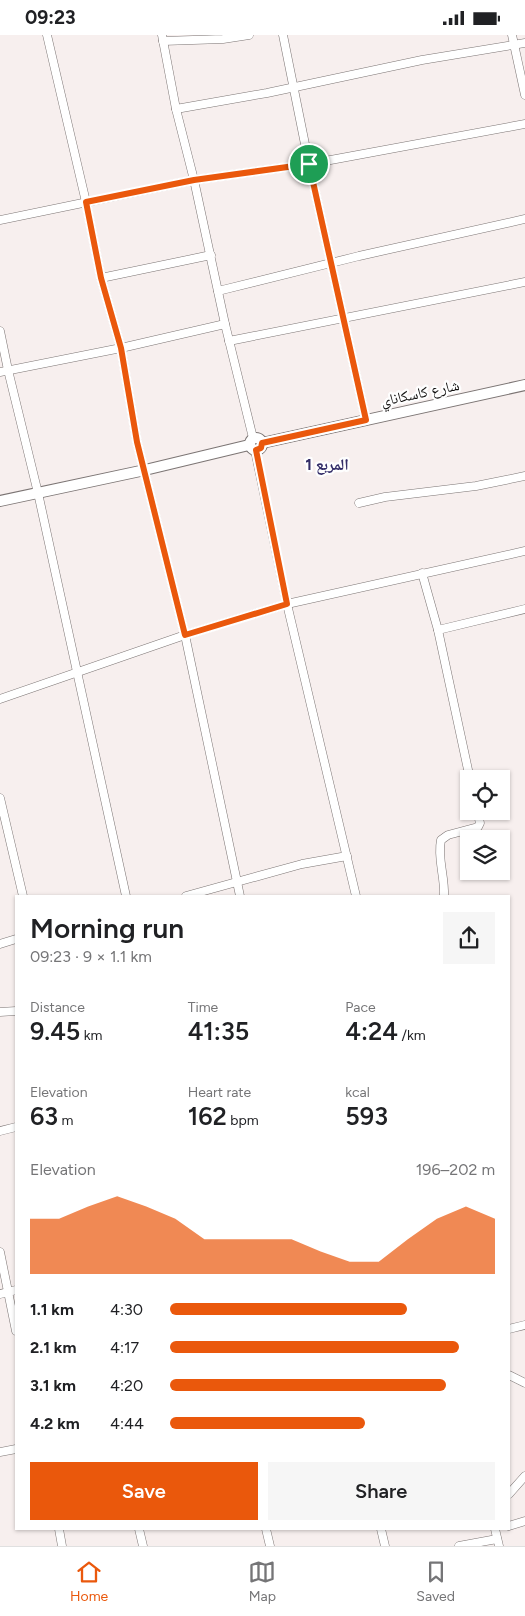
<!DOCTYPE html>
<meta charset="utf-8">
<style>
:root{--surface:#fff;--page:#f6f6f6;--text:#202124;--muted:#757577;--line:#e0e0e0;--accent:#ea580c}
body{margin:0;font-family:Figtree,"Noto Naskh Arabic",sans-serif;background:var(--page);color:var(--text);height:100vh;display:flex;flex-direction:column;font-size:19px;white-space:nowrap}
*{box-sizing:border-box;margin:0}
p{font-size:16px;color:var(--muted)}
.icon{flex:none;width:28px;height:28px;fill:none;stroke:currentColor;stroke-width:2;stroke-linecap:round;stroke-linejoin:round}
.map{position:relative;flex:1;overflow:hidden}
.side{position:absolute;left:15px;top:860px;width:495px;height:635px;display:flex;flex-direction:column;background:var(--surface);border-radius:0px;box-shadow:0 1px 4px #0004}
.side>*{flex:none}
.fabs{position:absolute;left:460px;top:735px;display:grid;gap:10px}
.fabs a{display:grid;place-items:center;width:50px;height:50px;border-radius:0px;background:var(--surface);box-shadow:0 1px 4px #0004;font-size:25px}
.pin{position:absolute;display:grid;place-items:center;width:42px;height:42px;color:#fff;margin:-21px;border:2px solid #fff;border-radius:50%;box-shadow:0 1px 5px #0007}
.round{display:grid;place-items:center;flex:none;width:52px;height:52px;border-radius:0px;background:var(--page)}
.overview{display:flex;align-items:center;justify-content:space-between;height:85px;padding:0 15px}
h1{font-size:28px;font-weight:600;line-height:38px}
.stats{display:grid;grid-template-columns:repeat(3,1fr);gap:8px;height:85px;padding:5px 15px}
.stats div{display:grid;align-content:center}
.stats b{font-size:25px;font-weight:600}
.stats small{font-size:14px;font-weight:400}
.stats p{font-size:14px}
.chart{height:140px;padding:10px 15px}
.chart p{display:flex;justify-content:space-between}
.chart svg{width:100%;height:90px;margin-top:5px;fill:var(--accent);opacity:.7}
.primary-button{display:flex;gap:10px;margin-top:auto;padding:10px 15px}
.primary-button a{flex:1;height:58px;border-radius:0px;background:var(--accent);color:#fff;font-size:20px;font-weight:600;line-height:58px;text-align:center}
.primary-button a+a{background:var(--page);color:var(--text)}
ul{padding:0 15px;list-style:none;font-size:16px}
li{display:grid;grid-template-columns:80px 60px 1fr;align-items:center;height:38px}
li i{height:12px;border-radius:6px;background:var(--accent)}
.status{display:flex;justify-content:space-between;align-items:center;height:35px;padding:0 25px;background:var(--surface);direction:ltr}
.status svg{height:14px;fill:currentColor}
.tabs{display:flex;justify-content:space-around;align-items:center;height:70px;border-top:1px solid var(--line);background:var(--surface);font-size:14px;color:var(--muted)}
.tabs a{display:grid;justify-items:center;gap:2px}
.tabs .current{color:var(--accent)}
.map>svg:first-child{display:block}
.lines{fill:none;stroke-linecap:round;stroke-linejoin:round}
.minor-casing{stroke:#7c7574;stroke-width:9}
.tertiary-casing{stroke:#7c7574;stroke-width:12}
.minor{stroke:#fff;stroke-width:8}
.tertiary{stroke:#fff;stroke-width:10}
.route-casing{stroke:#fff;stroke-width:10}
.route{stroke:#ea580c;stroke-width:6}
.labels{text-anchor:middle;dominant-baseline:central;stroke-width:4.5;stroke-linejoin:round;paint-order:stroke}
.street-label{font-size:15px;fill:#110f0e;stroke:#fefefe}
.neighbourhood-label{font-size:16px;font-weight:bold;fill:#332d68;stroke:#fefefe}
</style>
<div class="status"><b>09:23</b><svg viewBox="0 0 49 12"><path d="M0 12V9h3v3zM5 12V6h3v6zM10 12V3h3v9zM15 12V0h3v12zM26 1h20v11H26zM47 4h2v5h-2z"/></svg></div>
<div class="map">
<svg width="525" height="1511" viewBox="0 0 525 1511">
<rect width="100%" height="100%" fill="#f7efee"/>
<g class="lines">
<defs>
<g id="minor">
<polyline points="47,0 86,167 101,243 121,313 137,407 185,600 240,861"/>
<polyline points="162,0 176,74 194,145 225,289 253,403"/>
<polyline points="283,0 309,129 366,385"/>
<polyline points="512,0 525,60"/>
<polyline points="163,6 223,4 249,0"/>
<polyline points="176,74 267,58 422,25 525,8"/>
<polyline points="0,185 194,145 309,129 525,89"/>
<polyline points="101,243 211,220"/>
<polyline points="218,256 359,221 525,184"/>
<polyline points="0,296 8,335 38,458 126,861"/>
<polyline points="229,306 525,247"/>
<polyline points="0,337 121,313 225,289"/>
<polyline points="255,415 287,569 356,861"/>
<polyline points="359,468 385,462 476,451 525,441"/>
<polyline points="422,538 438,595 470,744"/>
<polyline points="438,595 525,574"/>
<polyline points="0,664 185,600 287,569 525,516"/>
<polyline points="0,763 23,861"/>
<polyline points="186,861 302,829 347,821"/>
<path d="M444,861C445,841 437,823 441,805L448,800L478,792L480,788L477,776"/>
<polyline points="0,909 16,904"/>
<polyline points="0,977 16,976"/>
<polyline points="0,1096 16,1092"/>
<polyline points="0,1217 16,1296"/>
<polyline points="0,1259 16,1255"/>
<polyline points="509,1294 525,1290"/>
<polyline points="509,1340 525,1348"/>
<polyline points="0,1417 16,1414"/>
<polyline points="509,1459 525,1441"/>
<polyline points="509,1491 525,1486"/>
<polyline points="59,1494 62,1511"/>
<polyline points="139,1494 143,1511"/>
<polyline points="266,1494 270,1511"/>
<polyline points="381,1494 385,1511"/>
<polyline points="495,1494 499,1511"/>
<polyline points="459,1511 497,1504"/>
</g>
<g id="tertiary">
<circle cx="256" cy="409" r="6"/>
<polyline points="262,408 525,350"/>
<polyline points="0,466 145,435 249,410"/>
</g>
</defs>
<use href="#minor" class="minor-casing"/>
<use href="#tertiary" class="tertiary-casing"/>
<use href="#minor" class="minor"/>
<use href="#tertiary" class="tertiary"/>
</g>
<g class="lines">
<defs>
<polygon id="route" points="309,129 366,385 262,408 261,413 256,415 287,569 185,600 137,407 121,313 101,243 86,167 194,145"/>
</defs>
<use href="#route" class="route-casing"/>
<use href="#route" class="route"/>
</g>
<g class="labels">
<g class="street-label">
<text transform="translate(420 358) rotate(-12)">شارع كاسكاناي</text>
</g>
<g class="neighbourhood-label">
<text x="327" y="429">المربع 1</text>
</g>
</g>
</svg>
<div class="fabs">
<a><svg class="icon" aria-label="locate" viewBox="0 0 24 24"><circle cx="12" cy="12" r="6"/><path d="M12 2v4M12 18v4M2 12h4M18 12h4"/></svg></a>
<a><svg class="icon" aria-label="layers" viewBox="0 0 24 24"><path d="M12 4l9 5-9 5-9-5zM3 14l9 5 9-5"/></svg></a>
</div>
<div class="pin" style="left:309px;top:129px;background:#1e9e55"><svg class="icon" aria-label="arrive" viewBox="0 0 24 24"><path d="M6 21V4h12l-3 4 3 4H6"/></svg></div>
<section class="side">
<div class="overview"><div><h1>Morning run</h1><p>09:23 · 9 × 1.1 km</p></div><a class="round"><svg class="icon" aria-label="share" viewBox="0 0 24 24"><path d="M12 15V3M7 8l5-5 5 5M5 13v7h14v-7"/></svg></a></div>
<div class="stats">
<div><p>Distance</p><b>9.45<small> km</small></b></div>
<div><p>Time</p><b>41:35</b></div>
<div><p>Pace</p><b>4:24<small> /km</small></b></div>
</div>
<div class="stats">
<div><p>Elevation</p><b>63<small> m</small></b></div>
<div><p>Heart rate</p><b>162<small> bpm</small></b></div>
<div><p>kcal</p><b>593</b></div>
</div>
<div class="chart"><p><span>Elevation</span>196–202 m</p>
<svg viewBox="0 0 160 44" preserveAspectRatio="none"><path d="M0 44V17L10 17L20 11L30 6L40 11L50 17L60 27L70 27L80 27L90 27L100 33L110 38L120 38L130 27L140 17L150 11L160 17V44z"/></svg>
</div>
<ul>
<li><b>1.1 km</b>4:30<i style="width:73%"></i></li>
<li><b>2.1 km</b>4:17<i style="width:89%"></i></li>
<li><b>3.1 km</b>4:20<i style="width:85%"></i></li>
<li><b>4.2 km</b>4:44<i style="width:60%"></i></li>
</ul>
<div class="primary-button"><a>Save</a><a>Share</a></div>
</section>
</div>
<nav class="tabs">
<a class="current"><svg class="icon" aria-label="home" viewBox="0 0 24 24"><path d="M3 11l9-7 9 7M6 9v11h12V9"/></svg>Home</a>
<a><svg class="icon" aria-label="map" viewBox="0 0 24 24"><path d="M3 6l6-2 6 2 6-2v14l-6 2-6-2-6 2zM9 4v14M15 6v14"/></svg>Map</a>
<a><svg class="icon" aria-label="saved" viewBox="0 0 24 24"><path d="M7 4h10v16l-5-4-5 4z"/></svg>Saved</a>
</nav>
